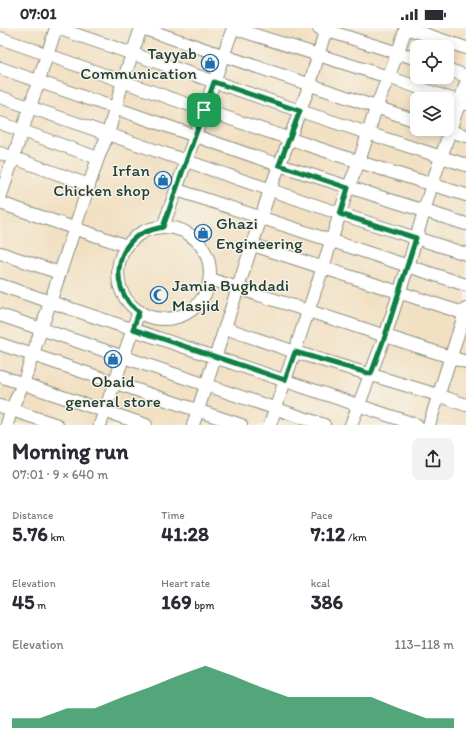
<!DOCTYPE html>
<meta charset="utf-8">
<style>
:root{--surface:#fff;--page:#f2f2f3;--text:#2b2b33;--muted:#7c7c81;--accent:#0b8043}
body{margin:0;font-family:Itim,sans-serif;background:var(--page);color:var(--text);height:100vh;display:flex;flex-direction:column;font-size:15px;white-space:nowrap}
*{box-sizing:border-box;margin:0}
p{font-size:13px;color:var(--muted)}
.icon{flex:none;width:22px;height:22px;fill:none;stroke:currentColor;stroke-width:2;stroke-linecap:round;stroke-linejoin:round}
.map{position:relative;height:397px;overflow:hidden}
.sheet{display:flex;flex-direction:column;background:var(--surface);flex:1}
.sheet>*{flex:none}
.tools{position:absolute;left:410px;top:12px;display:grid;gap:8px}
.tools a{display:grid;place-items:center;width:44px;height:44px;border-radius:8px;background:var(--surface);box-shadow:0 2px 10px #0003;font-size:20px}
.pin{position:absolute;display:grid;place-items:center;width:34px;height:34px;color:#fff;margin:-17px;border-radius:8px;box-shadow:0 2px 6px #0006}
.round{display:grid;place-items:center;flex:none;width:42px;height:42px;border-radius:8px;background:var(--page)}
.head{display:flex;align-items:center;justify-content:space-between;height:68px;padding:0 12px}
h1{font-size:22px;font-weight:800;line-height:30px}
.figures{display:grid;grid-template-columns:repeat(3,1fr);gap:6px;height:68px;padding:4px 12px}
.figures div{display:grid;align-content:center}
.figures b{font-size:20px;font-weight:800}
.figures small{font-size:11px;font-weight:400}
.figures p{font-size:11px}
.chart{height:112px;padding:8px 12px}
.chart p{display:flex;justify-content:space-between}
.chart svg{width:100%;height:72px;margin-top:4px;fill:var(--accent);opacity:.7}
.status{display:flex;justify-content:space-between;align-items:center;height:28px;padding:0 20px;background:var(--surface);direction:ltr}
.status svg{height:11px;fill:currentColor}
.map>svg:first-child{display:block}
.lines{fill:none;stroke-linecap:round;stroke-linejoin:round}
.minor-casing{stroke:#888e7c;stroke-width:14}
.minor{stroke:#fff;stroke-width:12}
.route-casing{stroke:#fff;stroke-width:8}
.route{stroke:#0b8043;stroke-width:5}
.labels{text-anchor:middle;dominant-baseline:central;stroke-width:3;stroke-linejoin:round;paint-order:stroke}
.poi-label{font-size:17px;fill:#1f3d34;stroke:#f7f3e8;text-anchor:end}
</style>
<div class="status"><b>07:01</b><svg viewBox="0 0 49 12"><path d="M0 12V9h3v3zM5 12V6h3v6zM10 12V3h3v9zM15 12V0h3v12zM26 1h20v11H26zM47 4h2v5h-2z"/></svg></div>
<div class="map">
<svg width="466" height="397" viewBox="0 0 466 397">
<rect width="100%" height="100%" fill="#f7f3e8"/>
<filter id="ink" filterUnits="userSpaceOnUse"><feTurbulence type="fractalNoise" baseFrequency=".025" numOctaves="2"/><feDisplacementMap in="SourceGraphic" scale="8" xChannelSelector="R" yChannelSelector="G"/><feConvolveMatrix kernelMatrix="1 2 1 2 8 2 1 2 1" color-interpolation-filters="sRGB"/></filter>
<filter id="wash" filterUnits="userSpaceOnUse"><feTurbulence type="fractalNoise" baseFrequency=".012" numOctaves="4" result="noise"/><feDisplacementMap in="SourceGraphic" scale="16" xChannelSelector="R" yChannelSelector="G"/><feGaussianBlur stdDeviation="0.9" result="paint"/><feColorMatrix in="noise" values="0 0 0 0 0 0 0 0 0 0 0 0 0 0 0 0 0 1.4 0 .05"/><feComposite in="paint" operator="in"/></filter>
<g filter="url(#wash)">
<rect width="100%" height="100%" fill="#f2e0c3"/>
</g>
<g filter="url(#ink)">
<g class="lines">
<defs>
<g id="minor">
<polyline points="57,0 300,83 466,137"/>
<polyline points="142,0 417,93"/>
<polyline points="233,0 388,49 466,76"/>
<polyline points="319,0 417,31"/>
<polyline points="406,0 466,20"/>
<polyline points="0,10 204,82 359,134 466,167"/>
<polyline points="0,40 279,137 466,196"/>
<polyline points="447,41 466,48"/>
<polyline points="0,69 341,186 466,226"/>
<polyline points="0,95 98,130"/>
<polyline points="443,101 466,108"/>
<polyline points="0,125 89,157"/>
<polyline points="177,162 466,257"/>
<polyline points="0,170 56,0"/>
<polyline points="0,175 127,218"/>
<polyline points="163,199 233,0"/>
<circle cx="164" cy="245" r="46"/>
<polyline points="253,217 466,286"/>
<polyline points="0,225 60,245"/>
<polyline points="210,251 466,334"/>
<polyline points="0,257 417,397"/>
<polyline points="0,287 324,397"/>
<polyline points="225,300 295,324 438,367 466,377"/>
<polyline points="0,316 241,397"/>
<polyline points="0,348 146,397"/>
<polyline points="0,378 57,397"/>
<polyline points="7,397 11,382 23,356 98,130 108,106 123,53 141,0"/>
<polyline points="100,397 139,283"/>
<polyline points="193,397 270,162 310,56 326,0"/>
<polyline points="270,397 323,239 348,160 359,134 376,80 398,24 406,0"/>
<polyline points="351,397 385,308 408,238 432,156 466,55"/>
<polyline points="429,397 466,281"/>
</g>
</defs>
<use href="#minor" class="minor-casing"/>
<use href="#minor" class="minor"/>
</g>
</g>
<g class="lines" filter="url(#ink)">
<defs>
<path id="route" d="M214,54L300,83L279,137L348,160L340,186L416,210L385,308L371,346L295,324L285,352L133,301L139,284C135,280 130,277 128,273C113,253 117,223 137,208C145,203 154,201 163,199Z"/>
</defs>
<use href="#route" class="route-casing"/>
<use href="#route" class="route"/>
</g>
<defs>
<symbol id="shop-ring" viewBox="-11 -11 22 22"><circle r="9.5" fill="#f7f3e8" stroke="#1f6fb2" stroke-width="1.5"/><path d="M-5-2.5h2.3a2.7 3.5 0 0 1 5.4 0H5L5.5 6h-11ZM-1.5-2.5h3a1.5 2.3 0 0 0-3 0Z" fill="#1f6fb2"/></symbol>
<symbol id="mosque-ring" viewBox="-11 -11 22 22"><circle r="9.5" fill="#f7f3e8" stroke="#1f6fb2" stroke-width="1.5"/><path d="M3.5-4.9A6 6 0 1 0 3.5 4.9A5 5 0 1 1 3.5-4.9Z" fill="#1f6fb2"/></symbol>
</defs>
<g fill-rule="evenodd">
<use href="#shop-ring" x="200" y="25" width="20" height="20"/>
<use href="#shop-ring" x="153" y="142" width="20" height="20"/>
<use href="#shop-ring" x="193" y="195" width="20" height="20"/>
<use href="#mosque-ring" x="149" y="257" width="20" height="20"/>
<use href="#shop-ring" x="103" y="321" width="20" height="20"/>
</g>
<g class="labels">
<g class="poi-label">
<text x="197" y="25">Tayyab<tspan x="197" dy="20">Communication</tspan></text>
<text x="150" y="142">Irfan<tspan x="150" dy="20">Chicken shop</tspan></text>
<text x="216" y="195" text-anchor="start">Ghazi<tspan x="216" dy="20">Engineering</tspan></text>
<text x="172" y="257" text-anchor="start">Jamia Bughdadi<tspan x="172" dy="20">Masjid</tspan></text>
<text x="113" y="353" text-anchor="middle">Obaid<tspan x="113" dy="20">general store</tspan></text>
</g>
</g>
</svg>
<div class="tools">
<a><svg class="icon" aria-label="locate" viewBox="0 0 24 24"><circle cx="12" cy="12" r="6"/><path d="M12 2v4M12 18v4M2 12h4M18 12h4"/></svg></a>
<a><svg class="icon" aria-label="layers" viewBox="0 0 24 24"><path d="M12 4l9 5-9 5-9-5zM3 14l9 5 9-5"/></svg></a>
</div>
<div class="pin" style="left:204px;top:82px;background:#1e9e55"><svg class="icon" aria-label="arrive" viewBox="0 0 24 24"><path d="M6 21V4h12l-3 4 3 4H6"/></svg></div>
</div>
<section class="sheet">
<div class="head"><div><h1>Morning run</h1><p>07:01 · 9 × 640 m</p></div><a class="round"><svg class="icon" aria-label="share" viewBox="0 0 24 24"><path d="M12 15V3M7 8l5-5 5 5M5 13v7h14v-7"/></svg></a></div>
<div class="figures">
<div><p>Distance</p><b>5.76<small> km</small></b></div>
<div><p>Time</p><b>41:28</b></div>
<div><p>Pace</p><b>7:12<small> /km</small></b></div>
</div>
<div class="figures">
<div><p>Elevation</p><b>45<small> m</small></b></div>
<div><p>Heart rate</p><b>169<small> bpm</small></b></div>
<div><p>kcal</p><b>386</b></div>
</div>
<div class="chart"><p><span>Elevation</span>113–118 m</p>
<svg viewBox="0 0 160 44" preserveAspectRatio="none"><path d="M0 44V38L10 38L20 32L30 32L40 25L50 19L60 12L70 6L80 12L90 19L100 25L110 25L120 25L130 25L140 32L150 38L160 38V44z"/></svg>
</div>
</section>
